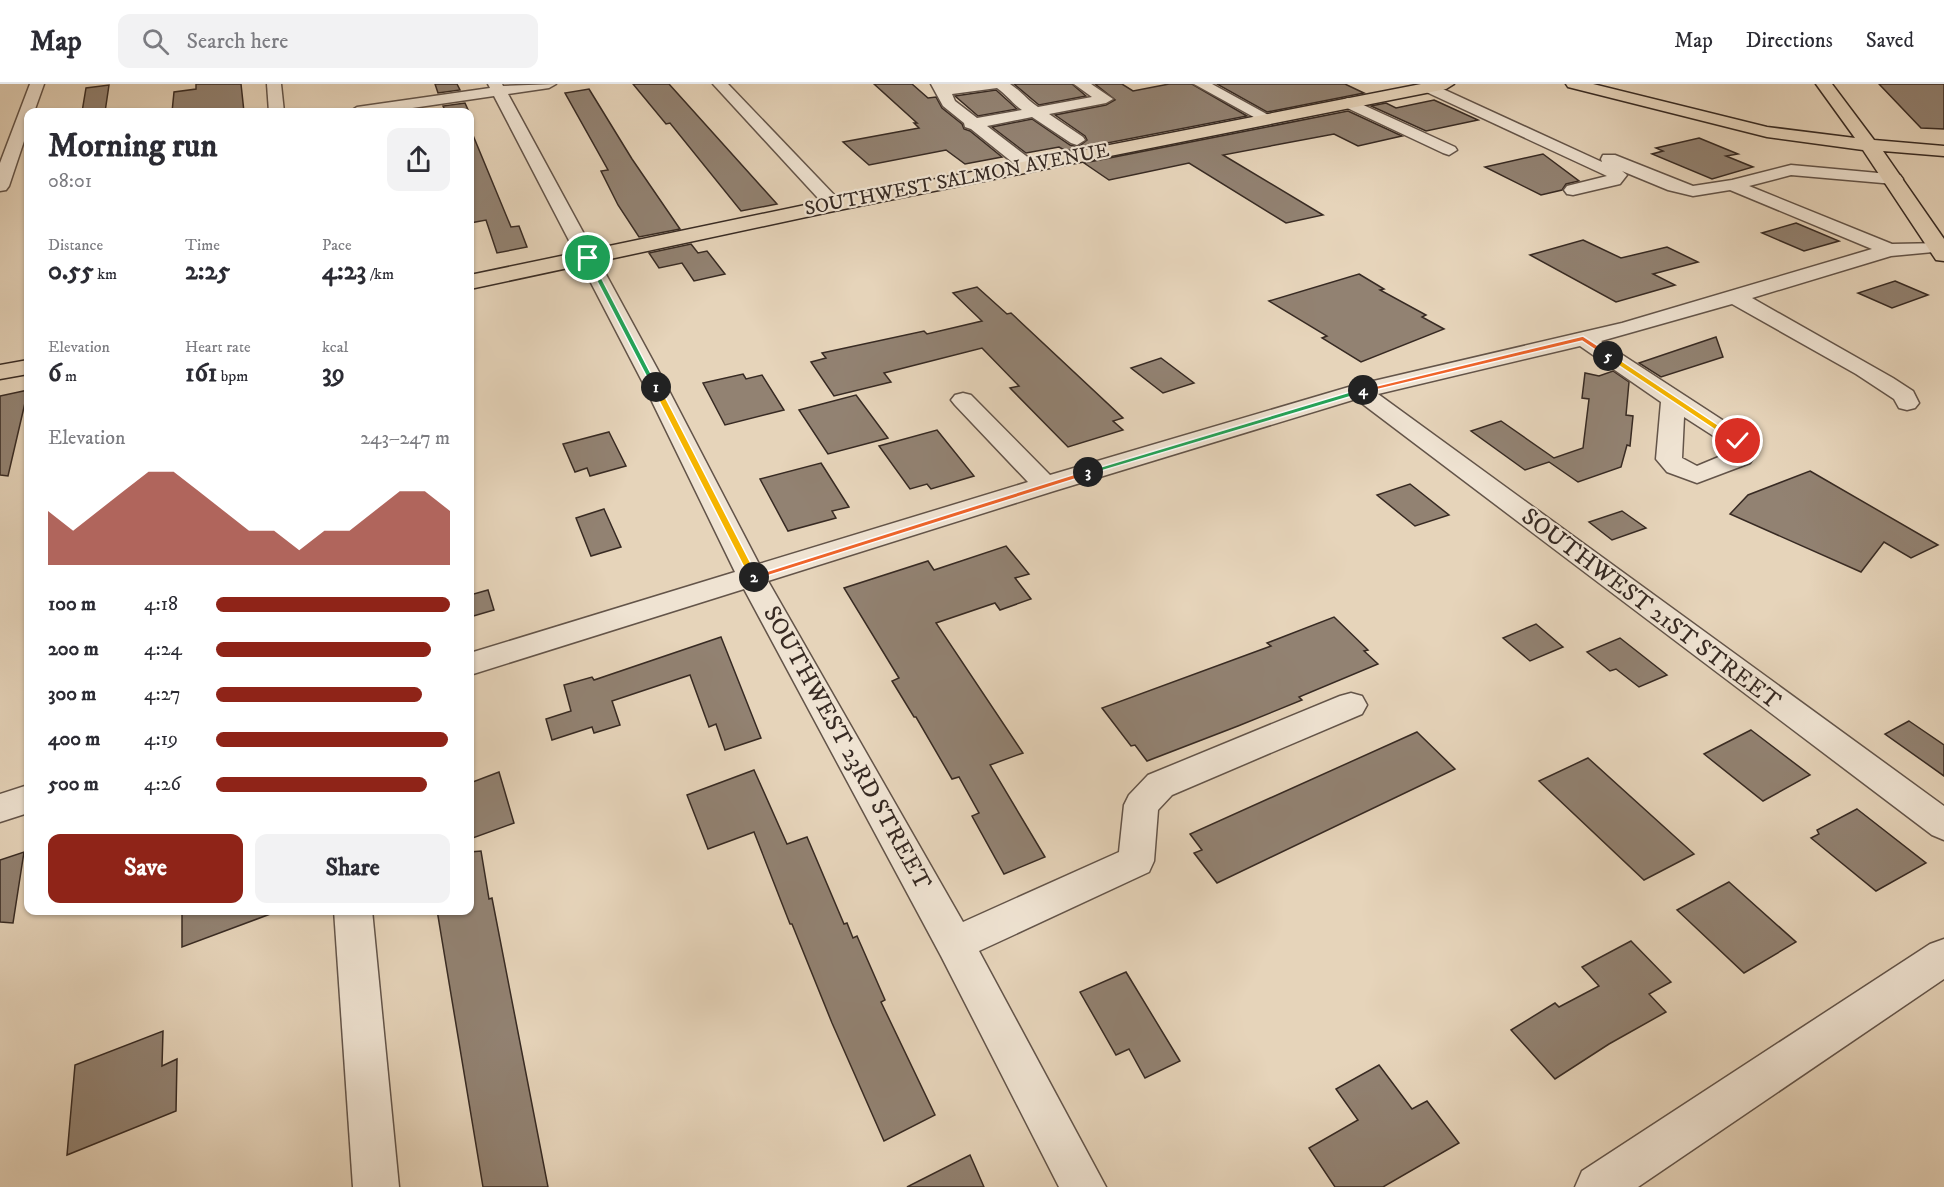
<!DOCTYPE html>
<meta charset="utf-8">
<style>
:root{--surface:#fff;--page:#f2f2f3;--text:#2b2b33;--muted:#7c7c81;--line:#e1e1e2;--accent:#8f2418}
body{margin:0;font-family:"IM FELL DW Pica",serif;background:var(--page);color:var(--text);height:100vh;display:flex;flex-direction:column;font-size:22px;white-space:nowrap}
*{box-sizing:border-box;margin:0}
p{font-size:20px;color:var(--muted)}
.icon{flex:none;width:33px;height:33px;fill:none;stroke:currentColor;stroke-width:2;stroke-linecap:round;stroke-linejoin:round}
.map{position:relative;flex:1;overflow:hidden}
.sheet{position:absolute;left:24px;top:24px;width:450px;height:807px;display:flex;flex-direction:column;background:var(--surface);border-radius:12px;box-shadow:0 2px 4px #0004}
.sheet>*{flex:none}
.pin{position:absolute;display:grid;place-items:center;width:51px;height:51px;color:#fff;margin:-26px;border:3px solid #fff;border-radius:50%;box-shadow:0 2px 6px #0007}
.km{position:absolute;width:30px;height:30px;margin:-15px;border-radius:50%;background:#222;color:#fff;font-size:16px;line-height:30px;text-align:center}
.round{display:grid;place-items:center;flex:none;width:63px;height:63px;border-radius:12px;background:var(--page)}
.head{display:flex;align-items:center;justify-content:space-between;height:102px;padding:0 24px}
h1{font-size:33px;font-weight:700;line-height:45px}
.stats{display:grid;grid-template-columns:repeat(3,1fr);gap:9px;height:102px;padding:6px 24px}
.stats div{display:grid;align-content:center}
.stats b{font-size:26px;font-weight:700}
.stats small{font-size:16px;font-weight:400}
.stats p{font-size:16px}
.chart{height:168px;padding:12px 24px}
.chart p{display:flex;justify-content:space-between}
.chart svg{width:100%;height:108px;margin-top:6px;fill:var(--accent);opacity:.7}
.primary-button{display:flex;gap:12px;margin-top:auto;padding:12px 24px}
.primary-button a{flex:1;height:69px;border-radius:12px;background:var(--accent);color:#fff;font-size:24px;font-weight:700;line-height:69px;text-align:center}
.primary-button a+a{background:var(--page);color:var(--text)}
ul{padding:0 24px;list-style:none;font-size:20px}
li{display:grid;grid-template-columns:96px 72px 1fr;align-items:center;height:45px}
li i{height:15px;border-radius:8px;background:var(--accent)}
header{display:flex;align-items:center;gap:36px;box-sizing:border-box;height:84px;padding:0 30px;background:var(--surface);border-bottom:2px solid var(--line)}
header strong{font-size:28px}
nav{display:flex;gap:33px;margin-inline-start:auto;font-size:21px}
.search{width:420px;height:54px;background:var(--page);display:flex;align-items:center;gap:15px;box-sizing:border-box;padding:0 21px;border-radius:12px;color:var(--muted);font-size:22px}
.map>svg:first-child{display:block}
.building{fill:#928272;stroke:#372a23;stroke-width:1.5}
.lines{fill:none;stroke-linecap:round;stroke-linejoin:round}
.minor-casing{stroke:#635449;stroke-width:3}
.major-casing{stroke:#372a23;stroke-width:3}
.minor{fill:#efe3d2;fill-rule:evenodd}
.major{fill:#e6d4ba;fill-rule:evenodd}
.split-1{fill:#22a559;stroke:#fff;stroke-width:1.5}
.split-2{fill:#f5b400;stroke:#fff;stroke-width:1.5}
.split-3{fill:#f0652b;stroke:#fff;stroke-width:1.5}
.split-4{fill:#22a559;stroke:#fff;stroke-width:1.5}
.split-5{fill:#f0652b;stroke:#fff;stroke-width:1.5}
.split-6{fill:#f5b400;stroke:#fff;stroke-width:1.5}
.labels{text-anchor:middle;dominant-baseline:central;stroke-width:4.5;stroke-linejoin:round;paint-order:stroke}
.far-street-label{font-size:20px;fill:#372a23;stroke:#efe3d2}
.street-label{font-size:24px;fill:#372a23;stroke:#efe3d2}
</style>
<header>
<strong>Map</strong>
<div class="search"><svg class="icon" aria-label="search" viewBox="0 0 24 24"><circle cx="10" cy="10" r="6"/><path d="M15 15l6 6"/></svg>Search here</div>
<nav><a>Map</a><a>Directions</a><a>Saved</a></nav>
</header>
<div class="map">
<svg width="1944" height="1103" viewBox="0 0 1944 1103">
<rect width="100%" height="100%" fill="#e6d4ba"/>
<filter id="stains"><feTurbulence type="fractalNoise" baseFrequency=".00333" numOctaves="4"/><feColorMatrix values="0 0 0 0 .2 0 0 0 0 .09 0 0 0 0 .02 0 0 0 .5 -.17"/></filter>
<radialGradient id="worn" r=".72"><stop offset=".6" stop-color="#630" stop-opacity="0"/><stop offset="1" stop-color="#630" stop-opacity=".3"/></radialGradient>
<g class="building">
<polygon points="196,0 241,0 244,28 172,28 174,8 196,5"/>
<polygon points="435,0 457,0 460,6 438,9"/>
<polygon points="633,0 669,0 777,120 741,127 670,39 666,40"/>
<polygon points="874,0 912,0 928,14 936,13 942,24 962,40 964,45 970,47 1002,73 965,80 946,66 869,81 843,58 919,44 914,39 917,39"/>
<polygon points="1014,0 1072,0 1086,12 1039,21"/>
<polygon points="1095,0 1122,0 1133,7 1169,0 1192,0 1247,32 1066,67 1059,63 1026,69 992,43 1032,35 1070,61 1078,63 1087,56 1085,52 1055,31 1106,21 1115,16"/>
<polygon points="1217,0 1345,0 1364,9 1267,28"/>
<polygon points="1879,0 1944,0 1944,45 1921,44"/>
<polygon points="109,1 105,28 82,28 86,4"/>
<polygon points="589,5 632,75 680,145 639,153 618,121 601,87 608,86 565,9"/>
<polygon points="996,6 1017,25 978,32 955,12"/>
<polygon points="1434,16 1478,36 1426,47 1371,22 1386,19 1396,24"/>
<polygon points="465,19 469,28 446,28 443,22"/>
<polygon points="1348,27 1402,52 1358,62 1334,50 1223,71 1323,131 1286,139 1189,79 1109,96 1084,79"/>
<polygon points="470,44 511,143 519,142 527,163 497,169 486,136 470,139"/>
<polygon points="1699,54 1738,70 1726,72 1753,83 1712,95 1652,70 1663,67 1656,64"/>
<polygon points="1543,70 1579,97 1566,100 1562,106 1541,111 1485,83"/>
<polygon points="1796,139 1839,157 1804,167 1762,149"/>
<polygon points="1583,156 1621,174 1667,163 1698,178 1653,190 1675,201 1616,218 1530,171"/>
<polygon points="691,160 698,169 707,167 725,190 694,197 682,179 659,184 649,169"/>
<polygon points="1359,190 1384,205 1380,206 1426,231 1422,233 1444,245 1361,278 1322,254 1327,252 1269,217"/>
<polygon points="1895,197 1928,211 1892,224 1858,209"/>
<polygon points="977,203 1007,230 1011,229 1123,334 1113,337 1123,346 1068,363 1010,304 1019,302 982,264 884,289 891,298 834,312 811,278 826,274 822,269 924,247 927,250 982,237 953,209"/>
<polygon points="1716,253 1723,273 1661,293 1639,279"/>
<polygon points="1161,274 1194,299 1163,309 1131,284"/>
<polygon points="1613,287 1629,298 1626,331 1633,332 1630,362 1627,361 1621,383 1578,398 1549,378 1525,386 1471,347 1501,337 1554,374 1583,364 1589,315 1582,314 1585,289 1599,292"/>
<polygon points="743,290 746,295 762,291 784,326 725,341 703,299"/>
<polygon points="28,306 8,392 0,391 0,312"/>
<polygon points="856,311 888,354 828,370 799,326"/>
<polygon points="937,346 974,392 931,405 927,400 910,405 879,362"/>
<polygon points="609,348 626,382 590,392 587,384 575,388 563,360"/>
<polygon points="821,379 849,423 832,427 836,434 788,447 760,395"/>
<polygon points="1810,387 1938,461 1911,474 1884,458 1861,488 1730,430 1748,411"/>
<polygon points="1410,400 1449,431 1415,442 1377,411"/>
<polygon points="604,425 621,463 591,472 576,434"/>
<polygon points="1622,427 1646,444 1612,456 1589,438"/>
<polygon points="1006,462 1029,490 1015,494 1031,515 1000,526 995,519 936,539 1023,669 990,681 1045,773 1004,790 972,732 979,729 959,693 952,695 916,633 914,633 892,597 899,594 844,504 928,477 934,486"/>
<polygon points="488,506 494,526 470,533 470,511"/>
<polygon points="1334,533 1368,566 1364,567 1378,580 1299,613 1302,616 1238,642 1147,677 1135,661 1131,662 1102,624 1271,562 1267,559"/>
<polygon points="1536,540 1563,563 1530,577 1503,554"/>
<polygon points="721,553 761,654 725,666 716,640 709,643 690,591 612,617 620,641 594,649 592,643 552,656 546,635 571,627 564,601 592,593 594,596"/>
<polygon points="1620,554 1667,591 1639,603 1616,585 1610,587 1587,568"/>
<polygon points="1909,637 1944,661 1944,692 1885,650"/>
<polygon points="1751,646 1810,691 1763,717 1704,670"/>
<polygon points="1417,648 1455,685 1217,799 1194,769 1202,766 1190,750"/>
<polygon points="1588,674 1694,770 1644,796 1539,697"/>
<polygon points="754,686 787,760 807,753 844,840 847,839 853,854 857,852 885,916 881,918 935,1031 884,1057 832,939 792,840 790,840 754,748 708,765 687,711"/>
<polygon points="499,688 514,739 470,755 470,699"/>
<polygon points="1857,725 1926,779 1876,807 1811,754 1819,750 1817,746"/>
<polygon points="481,767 489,815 492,814 548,1103 483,1103 437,826 470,826 470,768"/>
<polygon points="24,768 13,839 0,838 0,776"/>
<polygon points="1729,798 1796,858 1744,889 1677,826"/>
<polygon points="182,826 272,826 273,829 182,863"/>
<polygon points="1631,857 1671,898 1649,910 1666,928 1609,960 1555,995 1511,946 1555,919 1559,923 1599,902 1582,883"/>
<polygon points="1126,888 1180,977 1145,994 1129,965 1116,971 1080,908"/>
<polygon points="163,947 162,982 177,975 176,1027 67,1071 75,981"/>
<polygon points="1379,981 1412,1025 1427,1017 1459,1059 1383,1103 1335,1103 1309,1064 1358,1036 1336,1005"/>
<polygon points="970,1071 984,1103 907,1103"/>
</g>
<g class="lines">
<defs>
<g id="minor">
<polygon points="30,0 44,0 34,28 28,28 28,45 9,102 6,106 0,107 0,79"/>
<polygon points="267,0 281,0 284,28 269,28"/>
<path d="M488,0H502L503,2L556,0L549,4L508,10L665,299L759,480L1028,398L955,321L951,316L955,311L963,309L971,311L1050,391L1352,302L1622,239L1872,165L1730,106L1693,112L1668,106L1622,87L1627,91L1620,100L1573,111L1567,110L1564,106L1567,102L1607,92L1422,6L1420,3L1422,0H1432L1602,78L1601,75L1603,71H1615L1693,102L1732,96L1791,81L1900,91L1903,95L1900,99L1894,100L1791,91L1749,102L1892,160L1944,159V167L1891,172L1752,214L1893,294L1913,307L1919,319L1915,324L1907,326L1899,324L1894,315L1856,290L1732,220L1601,257L1747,352L1758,367L1750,379L1697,399L1667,388L1656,375L1661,318L1580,262L1378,310L1944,722V756L1932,751L1356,315L1054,407L768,497L963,838L1119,768L1124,721L1129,711L1148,691L1340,612L1351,609L1362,612L1367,621L1362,630L1172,711L1158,726L1154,777L1149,788L979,867L1106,1103H1059L941,872L744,505L470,591V569L735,488L643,299L494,12L385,28H349L357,23L490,4ZM1684,333L1729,362L1733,367L1697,382L1682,374Z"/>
<polygon points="713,0 728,0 840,117 843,121 840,125 828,125"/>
<path d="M931,0H1010C1021,7 1027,16 1038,23L1092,13L1074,0H1091L1113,15L1106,19L1049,30L1083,53L1085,56L1077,61L1071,59L1032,33L987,42L1034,78L1036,82L1034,86H1022L971,45L965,43L964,39L943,22ZM997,4C1008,12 1012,19 1022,26L977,34L955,17L952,10Z"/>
<polygon points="1194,0 1212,0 1274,34 1266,39 1261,37"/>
<polygon points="1348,14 1455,63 1457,66 1449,71 1443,69 1343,22 1340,19 1343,16"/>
<polygon points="28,701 28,729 0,738 0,710"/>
<polygon points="334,826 372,826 399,1103 353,1103"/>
<polygon points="1944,855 1944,895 1638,1103 1575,1103 1582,1087 1930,860"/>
</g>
<g id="major">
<polygon points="1421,0 1454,0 1446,5 834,127 470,205 470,191 834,115"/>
<polygon points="1566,0 1593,0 1767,43 1855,54 1816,0 1832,0 1874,56 1944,62 1944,72 1883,67 1944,155 1944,177 1936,176 1863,66 1767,53 1568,3"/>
<polygon points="28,276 28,290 0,295 0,281"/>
</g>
</defs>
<use href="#minor" class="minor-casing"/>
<use href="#major" class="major-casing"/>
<use href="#minor" class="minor"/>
<use href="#major" class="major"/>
</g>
<polygon class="split-1" points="588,172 591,174 659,305 652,303 585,174"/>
<polygon class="split-2" points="656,301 660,303 758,493 757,495 749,493 652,303"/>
<polygon class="split-3" points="1088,386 1091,387 1091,390 757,495 749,493"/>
<polygon class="split-4" points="1363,304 1366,305 1366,308 1091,390 1084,388"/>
<polygon class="split-5" points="1583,252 1611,270 1611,273 1606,273 1582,257 1363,309 1360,306"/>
<polygon class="split-6" points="1608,270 1611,270 1742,357 1735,359 1606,273"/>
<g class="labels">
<g class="far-street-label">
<text transform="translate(957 96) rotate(-11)">SOUTHWEST SALMON AVENUE</text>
</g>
<g class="street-label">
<text transform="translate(1651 525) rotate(37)">SOUTHWEST 21ST STREET</text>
<text transform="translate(847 664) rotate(61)">SOUTHWEST 23RD STREET</text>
</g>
</g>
<rect width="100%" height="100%" filter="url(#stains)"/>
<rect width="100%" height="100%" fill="url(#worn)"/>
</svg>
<div class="pin" style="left:588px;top:174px;background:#1e9e55"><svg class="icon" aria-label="arrive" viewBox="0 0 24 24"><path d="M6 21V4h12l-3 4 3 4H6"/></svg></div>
<div class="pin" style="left:1738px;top:357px;background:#d93025"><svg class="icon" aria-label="check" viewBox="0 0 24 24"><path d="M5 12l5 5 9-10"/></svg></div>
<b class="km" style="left:656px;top:303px">1</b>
<b class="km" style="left:754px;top:493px">2</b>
<b class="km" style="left:1088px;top:388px">3</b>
<b class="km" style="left:1363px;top:306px">4</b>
<b class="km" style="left:1608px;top:272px">5</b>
<section class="sheet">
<div class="head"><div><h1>Morning run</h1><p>08:01</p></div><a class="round"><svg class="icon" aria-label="share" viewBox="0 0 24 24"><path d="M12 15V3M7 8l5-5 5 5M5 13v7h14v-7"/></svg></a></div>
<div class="stats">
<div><p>Distance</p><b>0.55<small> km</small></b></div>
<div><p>Time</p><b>2:25</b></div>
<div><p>Pace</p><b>4:23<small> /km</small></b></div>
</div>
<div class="stats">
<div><p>Elevation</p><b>6<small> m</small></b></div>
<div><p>Heart rate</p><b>161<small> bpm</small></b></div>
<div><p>kcal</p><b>39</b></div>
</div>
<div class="chart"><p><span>Elevation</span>243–247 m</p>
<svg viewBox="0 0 160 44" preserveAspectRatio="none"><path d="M0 44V22L10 30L20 22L30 14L40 6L50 6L60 14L70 22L80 30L90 30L100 38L110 30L120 30L130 22L140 14L150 14L160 22V44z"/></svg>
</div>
<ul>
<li><b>100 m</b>4:18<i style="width:100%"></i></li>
<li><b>200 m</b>4:24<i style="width:92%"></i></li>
<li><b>300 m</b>4:27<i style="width:88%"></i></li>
<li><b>400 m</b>4:19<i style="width:99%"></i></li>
<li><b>500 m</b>4:26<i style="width:90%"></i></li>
</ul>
<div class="primary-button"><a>Save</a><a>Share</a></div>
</section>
</div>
